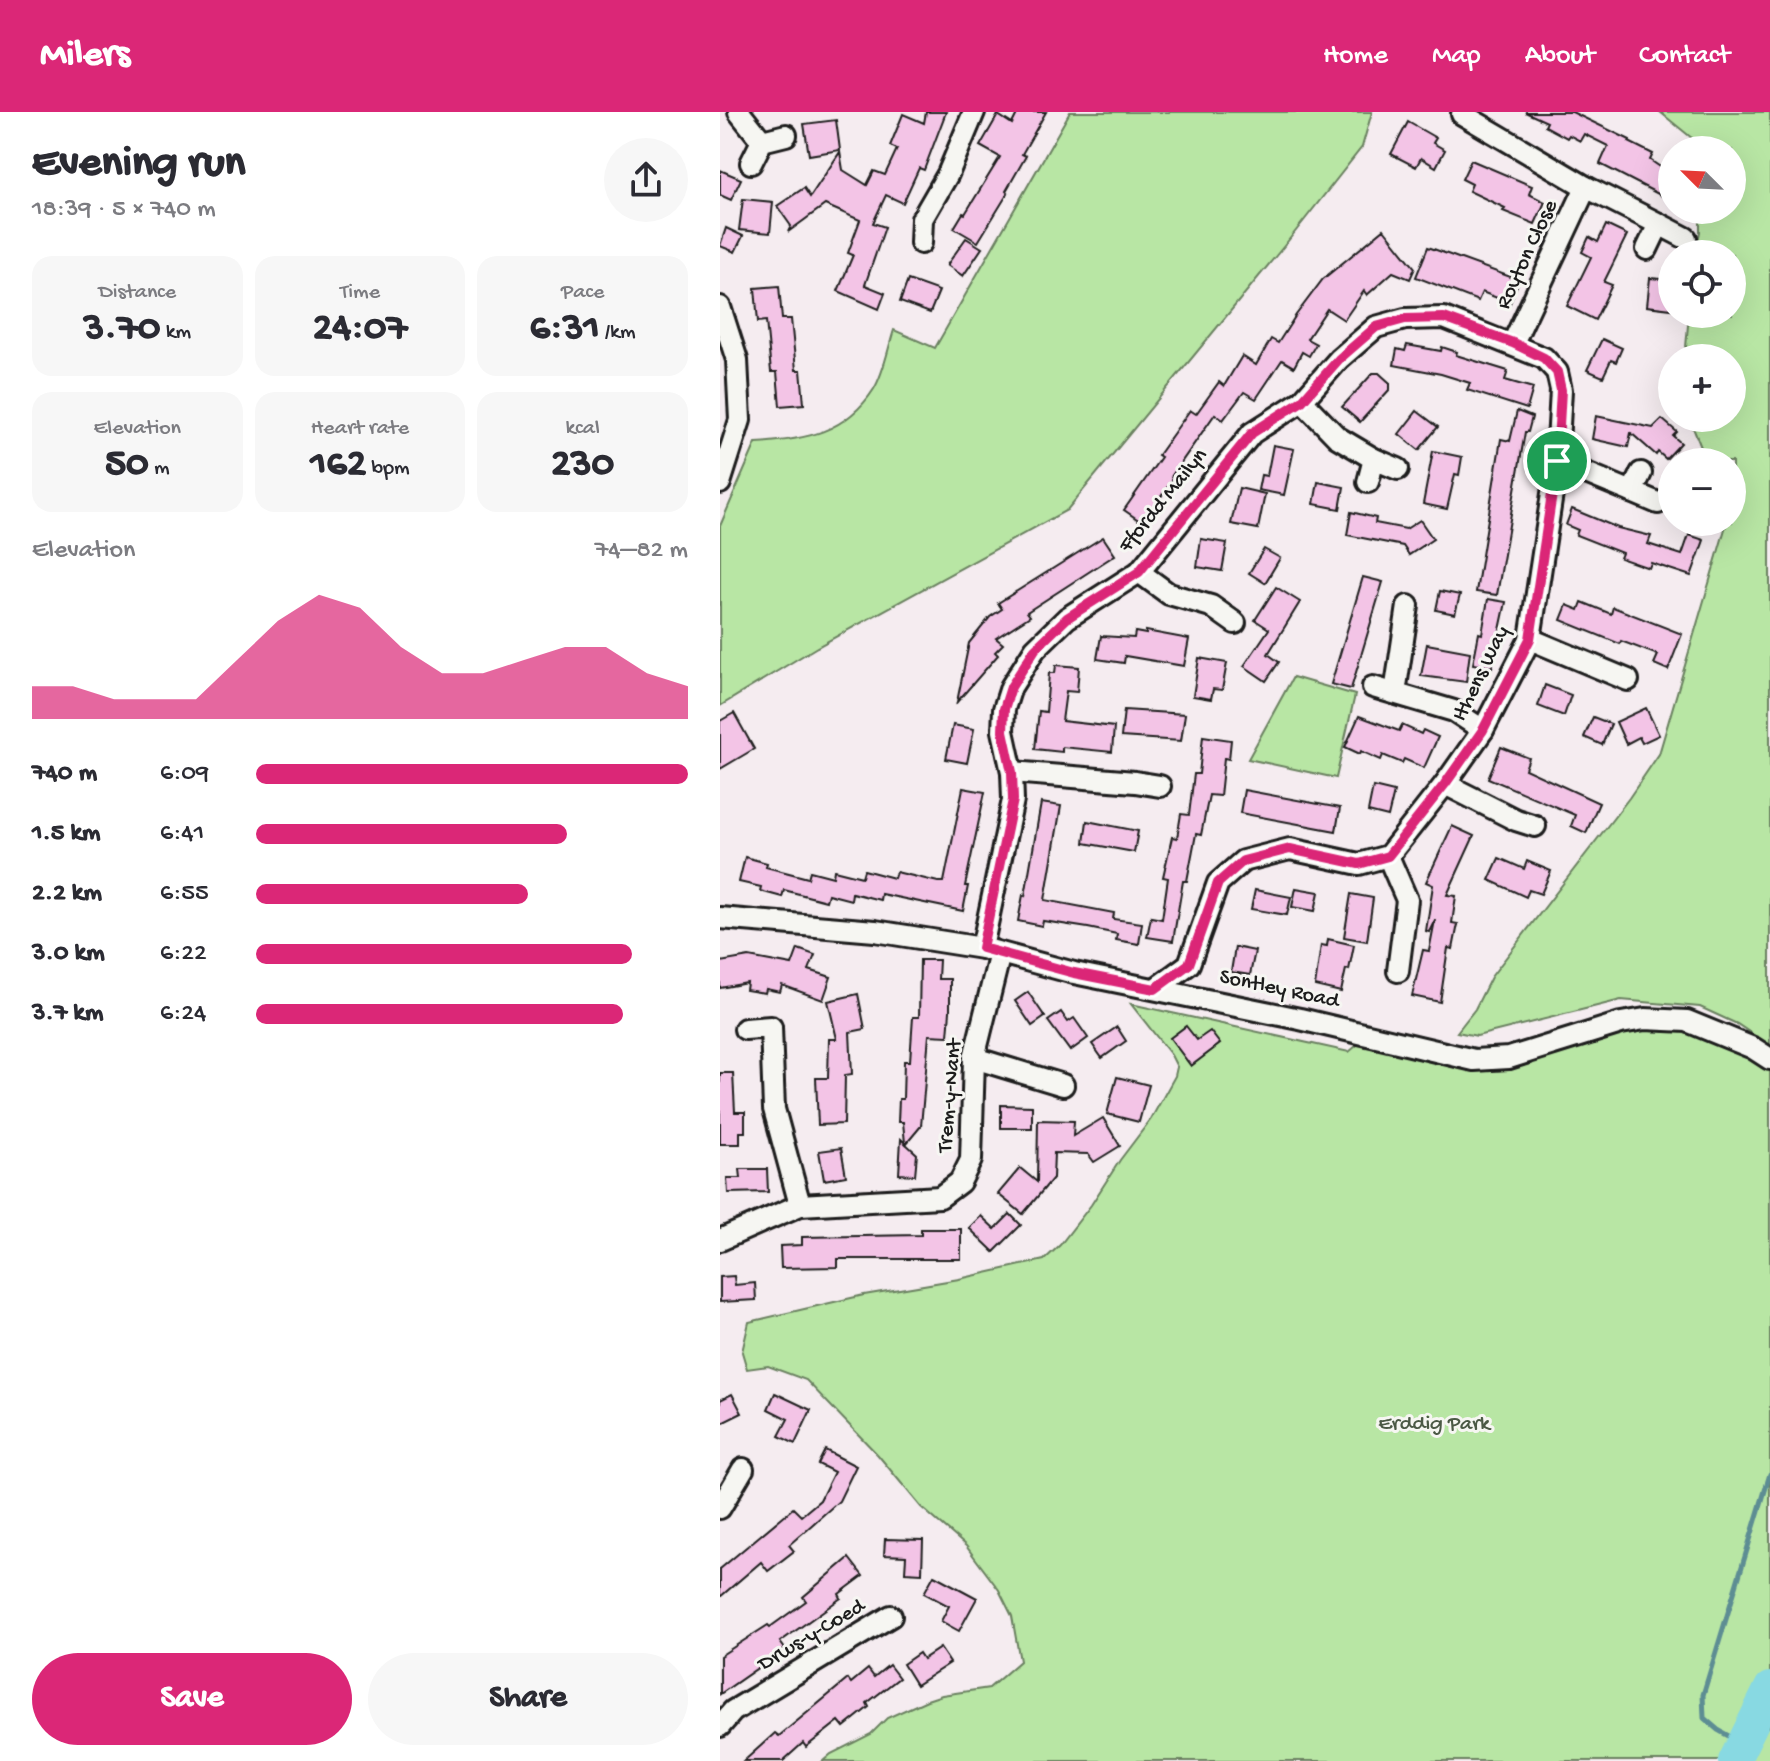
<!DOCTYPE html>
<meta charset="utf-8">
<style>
:root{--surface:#fff;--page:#f7f7f7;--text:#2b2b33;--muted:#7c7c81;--accent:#db2777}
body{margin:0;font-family:"Gochi Hand",sans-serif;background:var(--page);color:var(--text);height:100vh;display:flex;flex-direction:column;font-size:30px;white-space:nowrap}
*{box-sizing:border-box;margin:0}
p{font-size:26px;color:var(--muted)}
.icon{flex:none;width:44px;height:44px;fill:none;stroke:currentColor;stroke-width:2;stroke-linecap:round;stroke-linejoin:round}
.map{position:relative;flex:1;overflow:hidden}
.drawer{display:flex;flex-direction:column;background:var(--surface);width:720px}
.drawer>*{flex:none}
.needle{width:52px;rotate:294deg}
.tools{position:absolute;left:938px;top:24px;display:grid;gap:16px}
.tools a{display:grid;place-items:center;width:88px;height:88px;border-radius:50%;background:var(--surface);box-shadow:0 8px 32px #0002;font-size:40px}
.pin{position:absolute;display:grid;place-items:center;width:68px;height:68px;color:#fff;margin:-34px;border:4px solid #fff;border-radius:50%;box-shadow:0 2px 8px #0007}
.round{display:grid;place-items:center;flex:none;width:84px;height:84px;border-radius:42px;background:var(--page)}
.summary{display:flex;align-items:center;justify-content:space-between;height:136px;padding:0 32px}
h1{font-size:44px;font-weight:800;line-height:60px}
.figures{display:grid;grid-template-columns:repeat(3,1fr);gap:12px;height:136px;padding:8px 32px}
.figures div{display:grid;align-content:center;border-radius:20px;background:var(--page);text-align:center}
.figures b{font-size:40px;font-weight:800}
.figures small{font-size:22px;font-weight:400}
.figures p{font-size:22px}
.chart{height:224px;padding:16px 32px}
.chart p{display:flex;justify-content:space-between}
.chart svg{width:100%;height:144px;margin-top:8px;fill:var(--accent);opacity:.7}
.primary-button{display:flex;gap:16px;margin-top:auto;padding:16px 32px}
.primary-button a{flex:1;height:92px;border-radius:48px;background:var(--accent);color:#fff;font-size:32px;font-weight:800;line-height:92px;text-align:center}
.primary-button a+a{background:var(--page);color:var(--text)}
ul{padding:0 32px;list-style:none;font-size:26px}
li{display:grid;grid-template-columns:128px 96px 1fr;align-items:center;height:60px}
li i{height:20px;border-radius:10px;background:var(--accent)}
header{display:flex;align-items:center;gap:48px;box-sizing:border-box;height:112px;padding:0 40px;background:var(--accent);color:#fff}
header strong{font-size:38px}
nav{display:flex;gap:44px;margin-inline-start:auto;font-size:28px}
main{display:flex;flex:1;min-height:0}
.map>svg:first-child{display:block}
.green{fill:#b8e6a4;stroke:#6a8160;stroke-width:2}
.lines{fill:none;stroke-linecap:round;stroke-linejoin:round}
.stream{stroke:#5d8d93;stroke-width:5}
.river{stroke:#88d9e2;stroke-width:32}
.building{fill:#f3c4e6;stroke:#1c1c1c;stroke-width:2}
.street-casing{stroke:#1c1c1c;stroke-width:26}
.street{stroke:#f6f6f2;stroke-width:20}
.route-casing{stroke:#fff;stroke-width:16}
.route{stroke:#db2777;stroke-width:10}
.labels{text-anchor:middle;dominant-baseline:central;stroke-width:6;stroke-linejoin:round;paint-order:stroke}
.street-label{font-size:22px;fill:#1c1c1c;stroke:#f6f6f2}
.park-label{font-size:22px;fill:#4b5945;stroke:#f6f6f2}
</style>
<header>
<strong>Milers</strong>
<nav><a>Home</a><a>Map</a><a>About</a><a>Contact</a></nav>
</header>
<main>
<section class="drawer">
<div class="summary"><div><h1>Evening run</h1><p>18:39 · 5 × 740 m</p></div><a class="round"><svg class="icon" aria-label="share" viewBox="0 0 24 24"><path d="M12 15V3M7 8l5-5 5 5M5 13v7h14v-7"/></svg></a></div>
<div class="figures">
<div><p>Distance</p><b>3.70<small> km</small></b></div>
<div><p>Time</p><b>24:07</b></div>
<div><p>Pace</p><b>6:31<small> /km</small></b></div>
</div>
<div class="figures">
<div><p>Elevation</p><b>50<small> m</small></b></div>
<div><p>Heart rate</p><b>162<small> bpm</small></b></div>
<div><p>kcal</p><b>230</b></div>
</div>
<div class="chart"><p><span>Elevation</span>74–82 m</p>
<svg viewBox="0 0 160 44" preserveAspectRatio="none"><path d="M0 44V34L10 34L20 38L30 38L40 38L50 26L60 14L70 6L80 10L90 22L100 30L110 30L120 26L130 22L140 22L150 30L160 34V44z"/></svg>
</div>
<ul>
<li><b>740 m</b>6:09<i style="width:100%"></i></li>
<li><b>1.5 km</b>6:41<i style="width:72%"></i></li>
<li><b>2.2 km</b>6:55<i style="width:63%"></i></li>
<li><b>3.0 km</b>6:22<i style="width:87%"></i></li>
<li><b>3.7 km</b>6:24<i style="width:85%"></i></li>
</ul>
<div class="primary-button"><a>Save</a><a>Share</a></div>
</section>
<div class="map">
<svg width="1050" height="1649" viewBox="0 0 1050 1649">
<rect width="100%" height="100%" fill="#f5ecf0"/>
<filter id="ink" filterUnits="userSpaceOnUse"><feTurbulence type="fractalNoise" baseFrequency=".0125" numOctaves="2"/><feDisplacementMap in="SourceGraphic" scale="16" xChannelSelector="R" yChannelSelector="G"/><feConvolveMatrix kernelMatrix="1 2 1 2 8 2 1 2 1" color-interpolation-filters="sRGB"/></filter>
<g filter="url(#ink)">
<g class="green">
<path d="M350,0H652L642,35L564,134L347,398L97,535L0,594V414L36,331C85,328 126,321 154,277C164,261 168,236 174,218L215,236Z"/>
<polygon points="940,0 1050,0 1050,934 1017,912 980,895 901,888 757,924 737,920 755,897 771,865 909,686 939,642 1007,410 1012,410 1012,350 987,350 969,306 1012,306 1012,246 965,246 969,202 1012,202 1012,142 975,142 980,120 980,98 1012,98 1012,38 981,38 978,31"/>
<polygon points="573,565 635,583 616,666 528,647"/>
<polygon points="411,892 629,940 649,923 754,948 854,925 967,909 1050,947 1050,1649 103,1649 111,1642 151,1622 167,1606 207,1588 222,1583 269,1576 300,1549 292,1504 279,1478 246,1434 201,1395 158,1343 86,1268 48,1254 27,1257 22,1240 29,1210 144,1183 239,1167 324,1148 340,1133 371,1093 400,1048 431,1007 455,964 457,955 451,943"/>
</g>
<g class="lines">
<polyline class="stream" points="1023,1632 998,1618 984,1606 983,1583 1050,1362"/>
<polyline class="river" points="1014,1649 1050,1576"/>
</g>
<g class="building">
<polygon points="206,0 226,0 204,58 199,56 183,91 166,83 153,111 165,115 145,173 165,181 159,197 118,179 133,143 128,141 140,108 105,93 68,120 71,114 57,94 84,76 90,85 120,40 123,58 147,73 154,59 165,63 177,37 170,34 183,2 204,11"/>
<polygon points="298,0 326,0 302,42 306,44 286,79 288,81 258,130 234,116 243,101 245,102 280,45 260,34 278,3 292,12"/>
<polygon points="805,0 852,0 910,28 909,30 933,42 930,48 952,63 952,89 880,52 888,34 864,22 860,29 849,23 847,26 825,14 827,10"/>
<polygon points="116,8 120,38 89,43 84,12"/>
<polygon points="688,10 716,26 713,31 725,38 716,55 701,46 696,55 671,42"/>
<polygon points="751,48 812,74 809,82 825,90 815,112 783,99 785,96 749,79 752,72 742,67"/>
<polygon points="0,58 21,67 11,88 0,83"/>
<polygon points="23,87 53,90 50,121 19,118"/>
<polygon points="886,113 907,123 884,170 892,173 875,208 847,194 871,145 862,140 869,125 878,130"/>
<polygon points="6,116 23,124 15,140 0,134"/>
<polygon points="664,117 695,156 690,167 673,160 647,183 644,179 624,208 607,197 587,227 596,232 589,244 582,240 574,255 562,248 536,287 524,280 503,308 495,302 451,365 453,367 423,411 404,398 441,345 438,343 470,298 476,302 499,270 504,274 522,244 536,253 551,227 558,231 576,203 603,167"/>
<polygon points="246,126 262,136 243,164 227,153"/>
<polygon points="708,135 799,168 790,191 762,180 758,189 696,165"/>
<polygon points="930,166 952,168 952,197 927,194"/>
<polygon points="188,168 219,179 210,201 180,190"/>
<polygon points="59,174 62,207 71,207 76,258 81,258 84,292 60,294 57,260 51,260 46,209 38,210 35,176"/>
<polygon points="882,227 902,236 896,250 891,248 883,265 867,258"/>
<polygon points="687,233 721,239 722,235 737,240 736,243 788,259 785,268 813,276 807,297 747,278 750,271 721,262 674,253 677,237 685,239"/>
<polygon points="653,261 659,261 670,271 670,277 640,310 622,295"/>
<polygon points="697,299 718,315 699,338 679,322"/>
<polygon points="797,299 812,305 808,320 805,320 777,483 756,480 781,327 790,329"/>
<polygon points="876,304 933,316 942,307 957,320 953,324 961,331 946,347 938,340 936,343 911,321 908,335 872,327"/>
<polygon points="553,333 574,337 564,383 538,378 541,363 547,364"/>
<polygon points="713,339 742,345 739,363 735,362 727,397 703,392"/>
<polygon points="598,370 624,375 620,397 594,392"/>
<polygon points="519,376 545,382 538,417 511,412"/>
<polygon points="852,397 898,416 931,424 928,432 962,443 969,423 984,428 971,464 931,451 929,456 900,446 902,441 856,423 858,418 846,413"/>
<polygon points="631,400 656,406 655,411 686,417 700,408 713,427 689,443 683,434 627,423"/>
<polygon points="383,425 395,443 307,500 310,504 276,526 283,532 275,540 278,543 237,590 249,531 270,505 282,497 278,491"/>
<polygon points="481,427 507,431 502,459 477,455"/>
<polygon points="544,437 560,446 545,471 529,461"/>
<polygon points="643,465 663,470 631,577 611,572"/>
<polygon points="556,475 580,490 548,542 559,550 546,569 524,554 549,517 535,508"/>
<polygon points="720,479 740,483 735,502 716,498"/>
<polygon points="768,487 786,490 772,555 753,552 759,521 762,522"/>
<polygon points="862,490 891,502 893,495 962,522 948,558 934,552 938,543 901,529 900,532 841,508 847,493 859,498"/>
<polygon points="426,519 469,527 464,554 405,544 404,551 377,547 381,524 414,526 415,520 426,522"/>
<polygon points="707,532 750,540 746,570 701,564"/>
<polygon points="479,546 507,551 502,578 493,577 491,587 473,584"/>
<polygon points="336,553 359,555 357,580 346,579 342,609 394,615 392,640 342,635 342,640 315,637 319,599 326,600 329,561 335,561"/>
<polygon points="825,573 851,583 844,604 818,594"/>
<polygon points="926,596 939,623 922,631 919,625 906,632 896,610"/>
<polygon points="404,598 465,602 461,629 401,625"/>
<polygon points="14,601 34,637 0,657 0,609"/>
<polygon points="639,604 679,619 682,613 701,622 703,618 718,625 704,656 684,647 682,651 663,643 661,648 641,639 640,642 625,635"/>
<polygon points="873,605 891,612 882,633 864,625"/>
<polygon points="233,613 254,617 247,651 226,647"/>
<polygon points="483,624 511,628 509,647 504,646 500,684 489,683 481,723 476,722 467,769 463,769 453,829 427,825 431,805 442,807 448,766 443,765 452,725 457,726 461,702 469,703 474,662 479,662"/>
<polygon points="781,635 809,646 805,657 879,691 866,721 851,714 855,703 768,666"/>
<polygon points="653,675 674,680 668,705 648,700"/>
<polygon points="243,676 265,680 245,774 248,774 243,799 161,782 160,788 132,781 131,788 108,782 106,789 64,778 62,785 40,779 41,775 19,770 25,745 47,751 46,755 88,766 90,759 113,765 114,758 142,765 144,758 174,766 176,760 218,770 224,770"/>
<polygon points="524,678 620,696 616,719 520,701"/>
<polygon points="321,691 341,694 325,788 394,801 393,807 422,811 419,832 396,828 397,822 368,816 323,809 322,814 298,809 303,783 305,784"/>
<polygon points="367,709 418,719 414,740 364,731"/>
<polygon points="732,714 754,724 727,783 736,784 732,811 738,812 733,837 728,836 720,890 692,884 703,838 709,839 715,808 709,820 706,819 713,773 706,770"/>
<polygon points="779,746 804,757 807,749 831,759 821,782 809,778 806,785 769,768"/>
<polygon points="576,776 599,780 595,799 572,795"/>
<polygon points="535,778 571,785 567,803 531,797"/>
<polygon points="631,782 653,786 647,829 624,825"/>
<polygon points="608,827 634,833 629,858 626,857 621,880 595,874 601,833 607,834"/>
<polygon points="515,835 535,839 530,863 511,860"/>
<polygon points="78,837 95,843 89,858 111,865 103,888 62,873 60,880 46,877 45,881 26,878 27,871 0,876 0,850 29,845 72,853"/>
<polygon points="200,848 219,848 218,867 230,867 230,899 228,924 209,923 201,1014 186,1032 197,1042 195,1063 179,1062 181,1027 185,1031 183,1010 178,1010 179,987 183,987 184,949 190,949 193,905 199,905"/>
<polygon points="308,880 325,905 312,914 295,889"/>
<polygon points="138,882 145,917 130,920 132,962 125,963 124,1012 98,1013 96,966 108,966 109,927 117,927 108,889"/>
<polygon points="341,900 348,910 354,906 368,926 350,939 328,909"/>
<polygon points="466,914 477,928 490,919 500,932 471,954 450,926"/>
<polygon points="397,915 406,929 382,946 372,932"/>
<polygon points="0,961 13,961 15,1000 25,1000 25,1020 20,1020 20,1032 0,1032"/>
<polygon points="397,965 429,973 419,1010 387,1002"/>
<polygon points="281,993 312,994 312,1016 281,1016"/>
<polygon points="383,1006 400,1034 374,1050 368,1042 334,1041 333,1066 303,1102 278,1082 300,1056 317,1070 318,1008 354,1009 353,1024"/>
<polygon points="121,1036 126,1064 104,1068 99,1039"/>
<polygon points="20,1057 47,1057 48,1080 8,1081 7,1066 21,1066"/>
<polygon points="290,1102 301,1113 274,1140 249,1116 261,1104 275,1117"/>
<polygon points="201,1117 241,1117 241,1147 118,1147 118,1155 61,1156 60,1134 82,1133 82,1125 201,1123"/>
<polygon points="14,1164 15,1173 35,1171 36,1188 0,1190 0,1165"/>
<polygon points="55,1281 91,1298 75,1332 59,1324 68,1307 48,1297"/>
<polygon points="12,1282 22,1301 0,1312 0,1288"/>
<polygon points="105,1338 136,1354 119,1389 69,1433 74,1439 48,1459 41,1450 0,1485 0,1457 73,1396 81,1404 100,1388 114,1360 98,1352"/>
<polygon points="165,1427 203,1428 202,1461 185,1460 186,1444 164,1443"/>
<polygon points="129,1446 143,1464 119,1482 121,1486 60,1530 65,1537 0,1582 0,1544 48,1513 50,1515 86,1489 83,1485"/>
<polygon points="214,1463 257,1486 239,1519 221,1509 229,1494 204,1481"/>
<polygon points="220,1536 230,1551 196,1573 183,1552 199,1541 203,1547"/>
<polygon points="169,1553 179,1566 147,1591 149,1595 124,1615 119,1609 86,1635 83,1631 63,1649 24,1649 55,1621 59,1624 128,1567 131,1571 148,1557 154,1565"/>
</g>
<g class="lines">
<defs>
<g id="street">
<polyline points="19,0 42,29"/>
<polyline points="742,2 866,75 939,112"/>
<polyline points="31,51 42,29 66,23"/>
<polyline points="201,131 202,107 228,62 254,0"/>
<polyline points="927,137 939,112 966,126"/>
<polyline points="0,195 17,248 20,308 0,371"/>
<polyline points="793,231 866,75"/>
<polyline points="582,289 617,325 654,347"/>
<polyline points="837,349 912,380"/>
<polyline points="921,361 912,380 938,391"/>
<polyline points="648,370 654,347 678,357"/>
<polyline points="419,460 449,482 491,494 515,511"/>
<polyline points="810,527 908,568"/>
<polyline points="653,575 734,599 763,618"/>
<polyline points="675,581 688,494"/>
<polyline points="292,660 415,670 440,674"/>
<polyline points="725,672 796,708 815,714"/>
<polyline points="668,744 687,788 678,859"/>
<polyline points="0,806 155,819 262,836 354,861 580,907 754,948 789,946 901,911 925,907 967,909 1033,936 1050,947"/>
<polyline points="262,836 293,688 292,660 283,619 284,597 291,575 315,537 347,506 419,460 532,321 582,289 619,247 656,215 685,207 724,206 824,246 837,260 841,278 837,349 810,527 763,618 725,672 668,744 639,752 570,737 523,749 498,771 469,852 435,877"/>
<polyline points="25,917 51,915 54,997 80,1093"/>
<polyline points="254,946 343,973"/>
<polyline points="0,1128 80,1093 220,1085 240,1070 251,1048 254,946 280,841"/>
<polyline points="0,1396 23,1357"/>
<polyline points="0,1614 13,1599 171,1504"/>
</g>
</defs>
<use href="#street" class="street-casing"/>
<use href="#street" class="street"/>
</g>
</g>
<g class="lines" filter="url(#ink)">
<defs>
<polygon id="route" points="724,206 793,231 824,246 837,260 841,278 837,349 810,527 763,618 725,672 668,744 639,752 570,737 523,749 498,771 469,852 435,877 354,861 262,836 293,688 292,660 283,619 284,597 291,575 315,537 347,506 419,460 532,321 582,289 619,247 656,215 685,207"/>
</defs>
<use href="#route" class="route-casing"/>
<use href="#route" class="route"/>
</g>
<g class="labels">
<g class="street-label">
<text transform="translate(808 143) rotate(-65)">Royton Close</text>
<text transform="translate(444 389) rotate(-51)">Ffordd Mailyn</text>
<text transform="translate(762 562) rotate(-64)">Ithens Way</text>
<text transform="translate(559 878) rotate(12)">Sontley Road</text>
<text transform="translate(231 984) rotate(-85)">Trem-y-Nant</text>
<text transform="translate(92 1524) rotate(-31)">Drws-y-Coed</text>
</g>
<g class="park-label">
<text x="714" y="1313">Erddig Park</text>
</g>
</g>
</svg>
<div class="tools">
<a><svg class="needle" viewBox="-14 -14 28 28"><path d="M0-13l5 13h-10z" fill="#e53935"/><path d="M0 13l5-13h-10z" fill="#7c7c81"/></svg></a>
<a><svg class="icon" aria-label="locate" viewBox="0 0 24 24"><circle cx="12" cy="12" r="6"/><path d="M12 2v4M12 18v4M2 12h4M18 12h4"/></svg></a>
<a>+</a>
<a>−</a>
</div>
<div class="pin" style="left:837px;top:349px;background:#1e9e55"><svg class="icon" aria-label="arrive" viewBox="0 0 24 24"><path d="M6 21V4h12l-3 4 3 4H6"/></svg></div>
</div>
</main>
